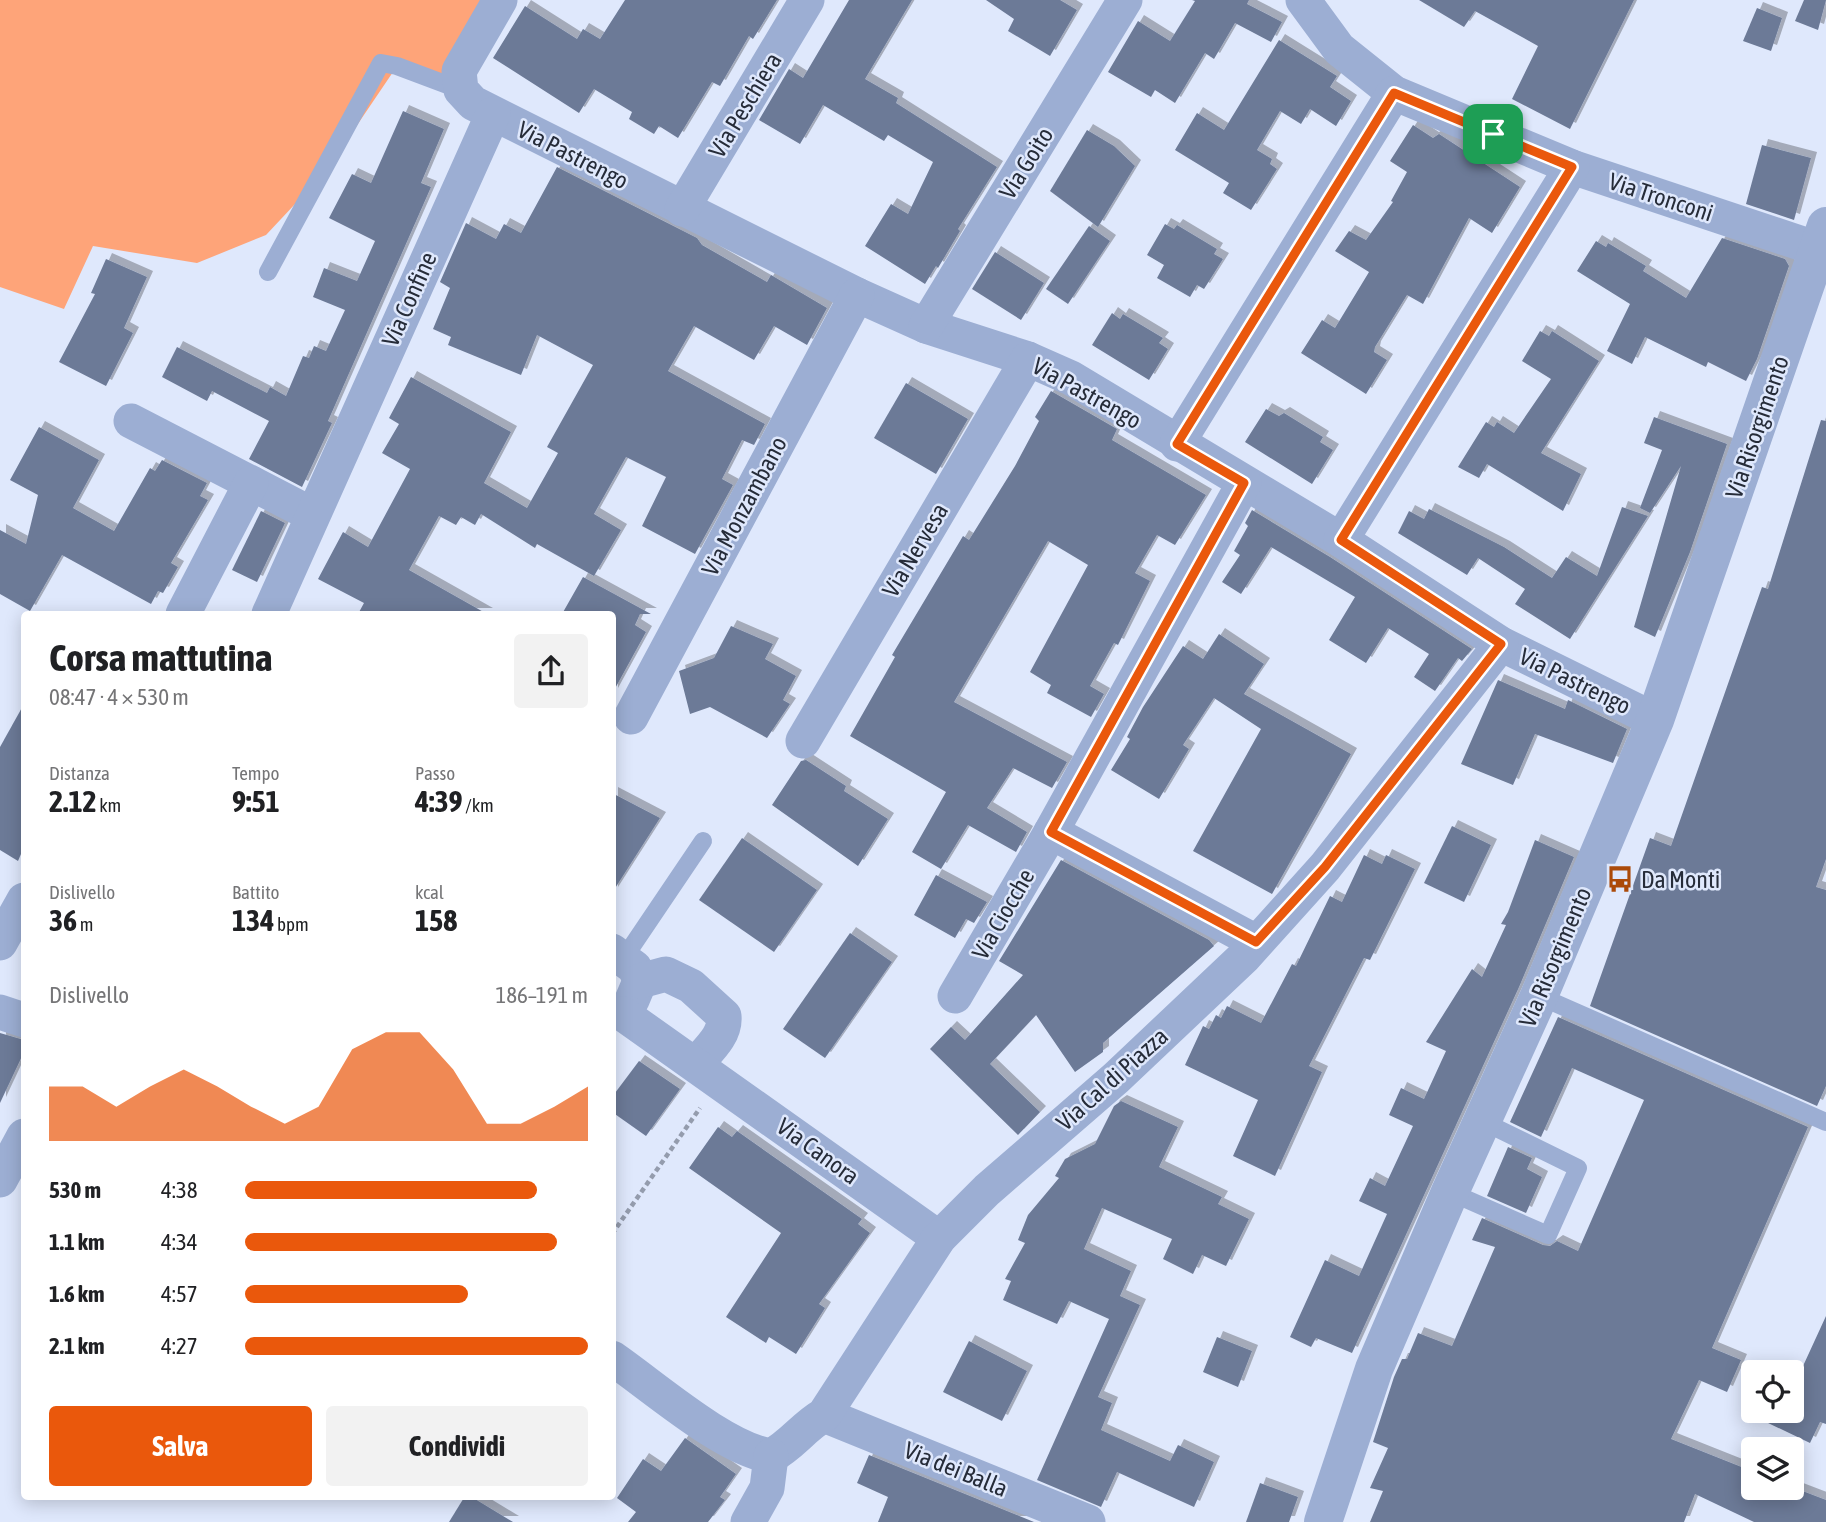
<!DOCTYPE html>
<html lang="it">
<meta charset="utf-8">
<style>
:root{--surface:#fff;--page:#f2f2f2;--text:#202124;--muted:#757577;--accent:#ea580c}
body{margin:0;font-family:"Asap Condensed",sans-serif;background:var(--page);color:var(--text);height:100vh;display:flex;flex-direction:column;font-size:26px;white-space:nowrap}
*{box-sizing:border-box;margin:0}
p{font-size:23px;color:var(--muted)}
.icon{flex:none;width:38px;height:38px;fill:none;stroke:currentColor;stroke-width:2;stroke-linecap:round;stroke-linejoin:round}
.map{position:relative;flex:1;overflow:hidden}
.panel{position:absolute;left:21px;top:611px;width:595px;height:889px;display:flex;flex-direction:column;background:var(--surface);border-radius:7px;box-shadow:0 4px 18px #0003}
.panel>*{flex:none}
.fabs{position:absolute;left:1741px;top:1360px;display:grid;gap:14px}
.fabs a{display:grid;place-items:center;width:63px;height:63px;border-radius:7px;background:var(--surface);box-shadow:0 4px 18px #0003;font-size:35px}
.pin{position:absolute;display:grid;place-items:center;width:60px;height:60px;color:#fff;margin:-30px;border-radius:14px;box-shadow:0 4px 10px #0006}
.round{display:grid;place-items:center;flex:none;width:74px;height:74px;border-radius:7px;background:var(--page)}
.headline{display:flex;align-items:center;justify-content:space-between;height:119px;padding:0 28px}
h1{font-size:38px;font-weight:700;line-height:52px}
.figures{display:grid;grid-template-columns:repeat(3,1fr);gap:10px;height:119px;padding:7px 28px}
.figures div{display:grid;align-content:center}
.figures b{font-size:30px;font-weight:700}
.figures small{font-size:19px;font-weight:400}
.figures p{font-size:19px}
.chart{height:196px;padding:14px 28px}
.chart p{display:flex;justify-content:space-between}
.chart svg{width:100%;height:126px;margin-top:7px;fill:var(--accent);opacity:.7}
.action{display:flex;gap:14px;margin-top:auto;padding:14px 28px}
.action a{flex:1;height:80px;border-radius:7px;background:var(--accent);color:#fff;font-size:28px;font-weight:700;line-height:80px;text-align:center}
.action a+a{background:var(--page);color:var(--text)}
ul{padding:0 28px;list-style:none;font-size:23px}
li{display:grid;grid-template-columns:112px 84px 1fr;align-items:center;height:52px}
li i{height:18px;border-radius:9px;background:var(--accent)}
.map>svg:first-child{display:block}
.green{fill:#fea479}
.building{fill:#6c7a97;filter:url(#shadow)}
.lines{fill:none;stroke-linecap:round;stroke-linejoin:round}
.path{stroke:#949cad;stroke-width:4.5;stroke-dasharray:5 3.5;stroke-linecap:butt}
.service{stroke:#9caed3;stroke-width:18}
.minor{stroke:#9caed3;stroke-width:35}
.tertiary{stroke:#9caed3;stroke-width:38}
.route-casing{stroke:#fff;stroke-width:14}
.route{stroke:#ea580c;stroke-width:9}
.labels{text-anchor:middle;dominant-baseline:central;stroke-width:5;stroke-linejoin:round;paint-order:stroke}
.street-label{font-size:24px;fill:#262c39;stroke:#dfe8fc}
.poi-label{font-size:24px;fill:#262c39;stroke:#dfe8fc;text-anchor:start}
</style>
<div class="map">
<svg width="1826" height="1522" viewBox="0 0 1826 1522">
<defs>
<filter id="shadow"><feDropShadow dx="6" dy="-6" stdDeviation="0" flood-color="#0004"/></filter>
</defs>
<rect width="100%" height="100%" fill="#dfe8fc"/>
<polygon class="green" points="0,0 497,0 447,83 393,72 326,171 266,235 197,263 93,246 64,309 0,287"/>
<g class="building">
<polygon points="625,0 777,0 753,39 749,36 720,86 712,82 678,138 659,126 654,134 629,119 632,112 594,89 579,113 493,58 525,6 577,39 583,29 600,39"/>
<polygon points="849,0 912,0 865,79 898,98 896,103 997,167 958,229 960,231 938,268 936,266 925,284 865,246 891,204 908,214 933,162 888,135 884,141 823,105 800,144 759,120 789,69 803,78"/>
<polygon points="986,0 1060,0 1077,10 1050,56 1008,31 1014,19"/>
<polygon points="1192,0 1249,0 1247,4 1282,22 1271,42 1235,23 1214,59 1205,53 1175,103 1155,90 1151,97 1108,72 1138,21 1170,41 1195,1"/>
<polygon points="1419,0 1634,0 1570,129 1512,99 1538,46 1475,11 1464,27"/>
<polygon points="1804,0 1826,0 1818,30 1795,21"/>
<polygon points="1757,8 1782,18 1771,51 1743,41"/>
<polygon points="1279,40 1337,76 1330,87 1351,101 1336,126 1310,109 1301,124 1280,111 1257,150 1272,159 1270,164 1277,169 1251,210 1223,193 1229,183 1175,150 1197,113 1224,130"/>
<polygon points="403,111 444,129 421,183 431,187 328,421 332,423 302,487 249,459 269,421 212,391 207,401 162,377 177,347 267,393 270,387 286,396 303,356 309,358 314,346 326,351 345,310 313,297 324,268 357,281 375,241 329,218 352,174 371,183"/>
<polygon points="1413,125 1433,138 1439,134 1520,187 1492,233 1469,218 1423,304 1407,295 1375,347 1374,352 1387,360 1366,394 1301,353 1322,320 1335,328 1369,272 1335,251 1349,231 1366,240 1393,202 1391,201 1407,172 1390,161"/>
<polygon points="1087,130 1114,146 1135,166 1098,227 1050,191"/>
<polygon points="1762,145 1811,158 1794,220 1746,204"/>
<polygon points="557,167 697,238 702,245 767,282 771,275 827,308 807,345 774,326 754,360 694,326 668,371 765,424 754,445 742,440 722,479 733,485 695,554 642,526 666,477 626,457 594,514 621,530 594,576 537,544 535,548 481,514 475,525 461,517 456,525 439,516 409,570 487,614 358,614 364,603 318,579 343,532 368,547 410,469 382,453 399,424 389,418 411,377 511,432 484,483 527,508 558,453 547,447 593,365 537,335 521,375 448,345 451,337 433,329 450,288 440,282 466,223 496,239 504,224 521,233"/>
<polygon points="1165,224 1174,229 1177,225 1217,249 1214,254 1223,259 1204,289 1197,285 1190,297 1157,278 1164,265 1147,255"/>
<polygon points="1089,226 1110,241 1068,304 1046,289"/>
<polygon points="1722,238 1785,259 1789,266 1757,359 1746,381 1708,362 1706,367 1645,337 1632,364 1607,351 1630,304 1577,271 1596,241 1606,247 1608,243 1646,266 1643,271 1686,298"/>
<polygon points="995,252 1044,283 1021,320 972,289"/>
<polygon points="106,259 147,277 124,328 133,333 106,386 59,362 95,294 91,293"/>
<polygon points="1112,313 1120,319 1123,314 1163,338 1159,343 1168,349 1149,380 1092,345"/>
<polygon points="1540,331 1549,336 1552,331 1599,361 1541,453 1581,474 1563,511 1487,464 1479,478 1458,467 1486,422 1494,427 1497,422 1514,433 1551,379 1522,361"/>
<polygon points="906,383 968,419 936,474 874,438"/>
<polygon points="1051,391 1117,429 1112,440 1206,495 1175,545 1157,535 1135,573 1150,581 1118,645 1114,643 1090,686 1104,694 1091,717 1047,693 1051,685 1030,672 1088,565 1048,541 954,702 1067,762 1052,788 1013,768 987,808 1027,832 1016,852 968,825 941,869 912,852 946,792 850,736 895,657 892,655 963,536 969,540 1015,466 1039,421 1035,417"/>
<polygon points="1266,409 1279,416 1284,413 1323,437 1320,442 1333,450 1312,484 1245,442"/>
<polygon points="1654,417 1727,444 1690,552 1655,637 1634,627 1681,466 1650,513 1640,508 1662,450 1644,443"/>
<polygon points="1821,420 1826,421 1826,859 1816,887 1826,890 1826,1086 1817,1106 1590,1006 1650,838 1671,846 1762,587 1768,589"/>
<polygon points="39,427 99,460 73,508 114,531 150,468 155,471 162,460 207,483 200,496 208,500 171,563 178,567 163,593 158,591 151,604 62,555 30,611 0,594 0,530 26,544 38,495 10,480"/>
<polygon points="1622,507 1648,516 1570,639 1515,604 1525,589 1478,558 1467,575 1398,533 1409,511 1424,519 1429,509 1504,547 1552,578 1566,557 1597,576"/>
<polygon points="1252,510 1330,557 1472,649 1462,661 1458,658 1435,691 1414,677 1429,654 1388,628 1366,663 1329,640 1355,597 1271,547 1241,594 1222,582 1240,555 1234,551 1248,526 1245,523"/>
<polygon points="261,511 285,523 257,582 232,570"/>
<polygon points="583,577 651,614 640,614 635,625 646,632 612,694 612,614 562,614"/>
<polygon points="731,626 773,644 765,659 796,676 783,700 790,704 767,738 710,707 690,714 679,671 714,658"/>
<polygon points="1219,634 1264,664 1244,694 1351,754 1272,894 1193,851 1261,729 1214,698 1183,745 1189,749 1159,799 1111,770 1130,739 1127,737 1143,707 1183,646 1203,659"/>
<polygon points="1498,680 1565,709 1568,700 1627,729 1613,763 1535,734 1513,785 1461,764"/>
<polygon points="24,704 24,847 18,861 0,850 0,747"/>
<polygon points="806,760 846,786 844,791 888,819 858,866 772,805 801,761"/>
<polygon points="612,793 660,818 612,893"/>
<polygon points="1452,826 1491,845 1464,902 1424,883"/>
<polygon points="742,838 817,890 774,952 699,900"/>
<polygon points="1535,840 1574,857 1519,987 1352,1353 1316,1338 1311,1347 1290,1337 1325,1260 1359,1276 1387,1214 1359,1201 1370,1178 1385,1186 1413,1126 1389,1115 1401,1088 1424,1099 1446,1051 1426,1042 1472,969 1482,977 1506,925 1501,924 1508,912"/>
<polygon points="1364,855 1382,864 1386,855 1415,869 1370,960 1364,958 1309,1066 1322,1072 1275,1176 1233,1156 1258,1100 1185,1065 1203,1026 1209,1029 1216,1015 1221,1018 1227,1006 1261,1023 1292,964 1296,966 1330,896 1342,902"/>
<polygon points="1061,860 1209,940 1214,946 1103,1043 1103,1052 1075,1072 1036,1015 990,1064 1040,1112 1018,1135 930,1049 951,1027 965,1040 1023,975 999,961"/>
<polygon points="936,875 987,902 974,923 966,919 955,938 914,915"/>
<polygon points="850,933 892,962 825,1058 783,1029"/>
<polygon points="1558,1017 1808,1127 1712,1348 1741,1360 1727,1392 1699,1380 1671,1439 1754,1472 1754,1488 1792,1487 1826,1500 1826,1522 1754,1522 1695,1494 1684,1522 1370,1522 1383,1491 1370,1488 1388,1448 1373,1442 1394,1377 1402,1359 1407,1359 1418,1333 1452,1346 1495,1247 1472,1240 1482,1218 1543,1245 1550,1246 1557,1241 1578,1251 1644,1100 1572,1068 1541,1137 1510,1122"/>
<polygon points="0,1033 24,1040 24,1052 0,1103"/>
<polygon points="639,1061 680,1089 646,1136 612,1112 612,1097"/>
<polygon points="1121,1101 1178,1127 1159,1167 1222,1197 1218,1204 1249,1219 1226,1266 1202,1255 1193,1274 1163,1259 1172,1239 1102,1208 1084,1249 1131,1271 1120,1296 1140,1305 1098,1397 1112,1403 1101,1430 1170,1461 1178,1445 1214,1462 1194,1507 1117,1472 1101,1507 1037,1480 1109,1319 1069,1301 1057,1324 1003,1300 1011,1281 1005,1279 1025,1243 1018,1240 1028,1215 1059,1178 1055,1176 1065,1159 1095,1144 1114,1106"/>
<polygon points="718,1127 732,1137 737,1131 862,1219 858,1224 870,1233 819,1304 825,1308 796,1354 769,1337 766,1343 726,1317 781,1233 689,1168"/>
<polygon points="1508,1147 1532,1158 1527,1169 1542,1177 1526,1213 1487,1196"/>
<polygon points="1826,1316 1826,1424 1820,1422 1810,1443 1741,1410 1792,1410 1792,1390"/>
<polygon points="1217,1337 1252,1351 1238,1387 1203,1372"/>
<polygon points="969,1341 1027,1371 1002,1421 943,1392"/>
<polygon points="685,1438 736,1474 720,1497 725,1500 708,1522 628,1522 636,1512 617,1498 643,1459 661,1471"/>
<polygon points="869,1455 1034,1522 878,1522 888,1497 857,1483"/>
<polygon points="1260,1483 1298,1497 1289,1522 1246,1522"/>
<polygon points="465,1496 470,1496 513,1522 449,1522"/>
</g>
<g class="lines">
<polyline class="path" points="612,1234 700,1108"/>
<g class="service">
<polyline points="268,272 381,63 397,66 461,90"/>
<polyline points="624,958 703,841"/>
<polyline points="1539,996 1826,1122"/>
<polyline points="1450,1192 1548,1235 1578,1168 1484,1122"/>
</g>
<g class="minor">
<polyline points="500,0 459,71 461,90 473,103 857,295 926,326 1028,359 1071,378 1341,540 1501,644 1655,720"/>
<polyline points="1303,0 1339,49 1394,93 1572,167 1818,249"/>
<polyline points="682,209 807,0"/>
<polyline points="926,326 1125,0"/>
<polyline points="131,421 311,514"/>
<polyline points="1177,444 1394,93"/>
<polyline points="1244,483 1051,832 1256,942"/>
<polyline points="1341,540 1572,167"/>
<polyline points="183,614 251,483"/>
<polyline points="269,614 493,114"/>
<polyline points="631,717 857,295"/>
<polyline points="803,741 1028,359"/>
<polyline points="0,943 24,900"/>
<polyline points="612,951 635,968 640,981 632,1000"/>
<path d="M640,981L666,974L691,986L724,1016C726,1035 708,1050 696,1064"/>
<polyline points="955,996 1051,832"/>
<polyline points="0,1012 24,1020"/>
<polyline points="623,1014 939,1238"/>
<polyline points="0,1180 24,1136"/>
<path d="M612,1358C654,1387 724,1449 771,1456"/>
<polyline points="824,1415 1088,1522"/>
<path d="M771,1456C792,1445 804,1426 824,1415L939,1238L987,1190L1116,1078L1244,957L1325,867L1501,644"/>
<polyline points="748,1522 767,1488 771,1456"/>
</g>
<polyline class="tertiary" points="1323,1522 1374,1369 1450,1192 1539,996 1655,720 1826,226"/>
</g>
<g class="lines">
<defs>
<polygon id="route" points="1394,93 1572,167 1341,540 1501,644 1325,867 1256,942 1051,832 1244,483 1177,444"/>
</defs>
<use href="#route" class="route-casing"/>
<use href="#route" class="route"/>
</g>
<defs>
<symbol id="bus-bare" viewBox="-9 -9 18 18"><path d="M-5-6H5V4H4V6H2V4H-2V6H-4V4H-5ZM-3.5-4V0h7V-4ZM-3.5 1.2v1.5H-2V1.2ZM2 1.2v1.5H3.5V1.2Z" fill="#ab4a09" stroke="#dfe8fc" stroke-width="2.5" paint-order="stroke"/></symbol>
</defs>
<g fill-rule="evenodd">
<use href="#bus-bare" x="1601" y="860" width="38" height="38"/>
</g>
<g class="labels">
<g class="street-label">
<text transform="translate(745 105) rotate(-59)">Via Peschiera</text>
<text transform="translate(573 155) rotate(27)">Via Pastrengo</text>
<text transform="translate(1026 163) rotate(-58)">Via Goito</text>
<text transform="translate(1661 197) rotate(18)">Via Tronconi</text>
<text transform="translate(409 299) rotate(-66)">Via Confine</text>
<text transform="translate(1087 393) rotate(29)">Via Pastrengo</text>
<text transform="translate(1757 427) rotate(-71)">Via Risorgimento</text>
<text transform="translate(744 506) rotate(-62)">Via Monzambano</text>
<text transform="translate(915 550) rotate(-59)">Via Nervesa</text>
<text transform="translate(1575 681) rotate(26)">Via Pastrengo</text>
<text transform="translate(1003 914) rotate(-60)">Via Ciocche</text>
<text transform="translate(1555 957) rotate(-67)">Via Risorgimento</text>
<text transform="translate(1112 1079) rotate(-42)">Via Cal di Piazza</text>
<text transform="translate(818 1151) rotate(36)">Via Canora</text>
<text transform="translate(956 1469) rotate(22)">Via dei Balla</text>
</g>
<g class="poi-label">
<text x="1641" y="879">Da Monti</text>
</g>
</g>
</svg>
<div class="fabs">
<a><svg class="icon" aria-label="locate" viewBox="0 0 24 24"><circle cx="12" cy="12" r="6"/><path d="M12 2v4M12 18v4M2 12h4M18 12h4"/></svg></a>
<a><svg class="icon" aria-label="layers" viewBox="0 0 24 24"><path d="M12 4l9 5-9 5-9-5zM3 14l9 5 9-5"/></svg></a>
</div>
<div class="pin" style="left:1493px;top:134px;background:#1e9e55"><svg class="icon" aria-label="arrive" viewBox="0 0 24 24"><path d="M6 21V4h12l-3 4 3 4H6"/></svg></div>
<section class="panel">
<div class="headline"><div><h1>Corsa mattutina</h1><p>08:47 · 4 × 530 m</p></div><a class="round"><svg class="icon" aria-label="share" viewBox="0 0 24 24"><path d="M12 15V3M7 8l5-5 5 5M5 13v7h14v-7"/></svg></a></div>
<div class="figures">
<div><p>Distanza</p><b>2.12<small> km</small></b></div>
<div><p>Tempo</p><b>9:51</b></div>
<div><p>Passo</p><b>4:39<small> /km</small></b></div>
</div>
<div class="figures">
<div><p>Dislivello</p><b>36<small> m</small></b></div>
<div><p>Battito</p><b>134<small> bpm</small></b></div>
<div><p>kcal</p><b>158</b></div>
</div>
<div class="chart"><p><span>Dislivello</span>186–191 m</p>
<svg viewBox="0 0 160 44" preserveAspectRatio="none"><path d="M0 44V25L10 25L20 32L30 25L40 19L50 25L60 32L70 38L80 32L90 12L100 6L110 6L120 19L130 38L140 38L150 32L160 25V44z"/></svg>
</div>
<ul>
<li><b>530 m</b>4:38<i style="width:85%"></i></li>
<li><b>1.1 km</b>4:34<i style="width:91%"></i></li>
<li><b>1.6 km</b>4:57<i style="width:65%"></i></li>
<li><b>2.1 km</b>4:27<i style="width:100%"></i></li>
</ul>
<div class="action"><a>Salva</a><a>Condividi</a></div>
</section>
</div>
